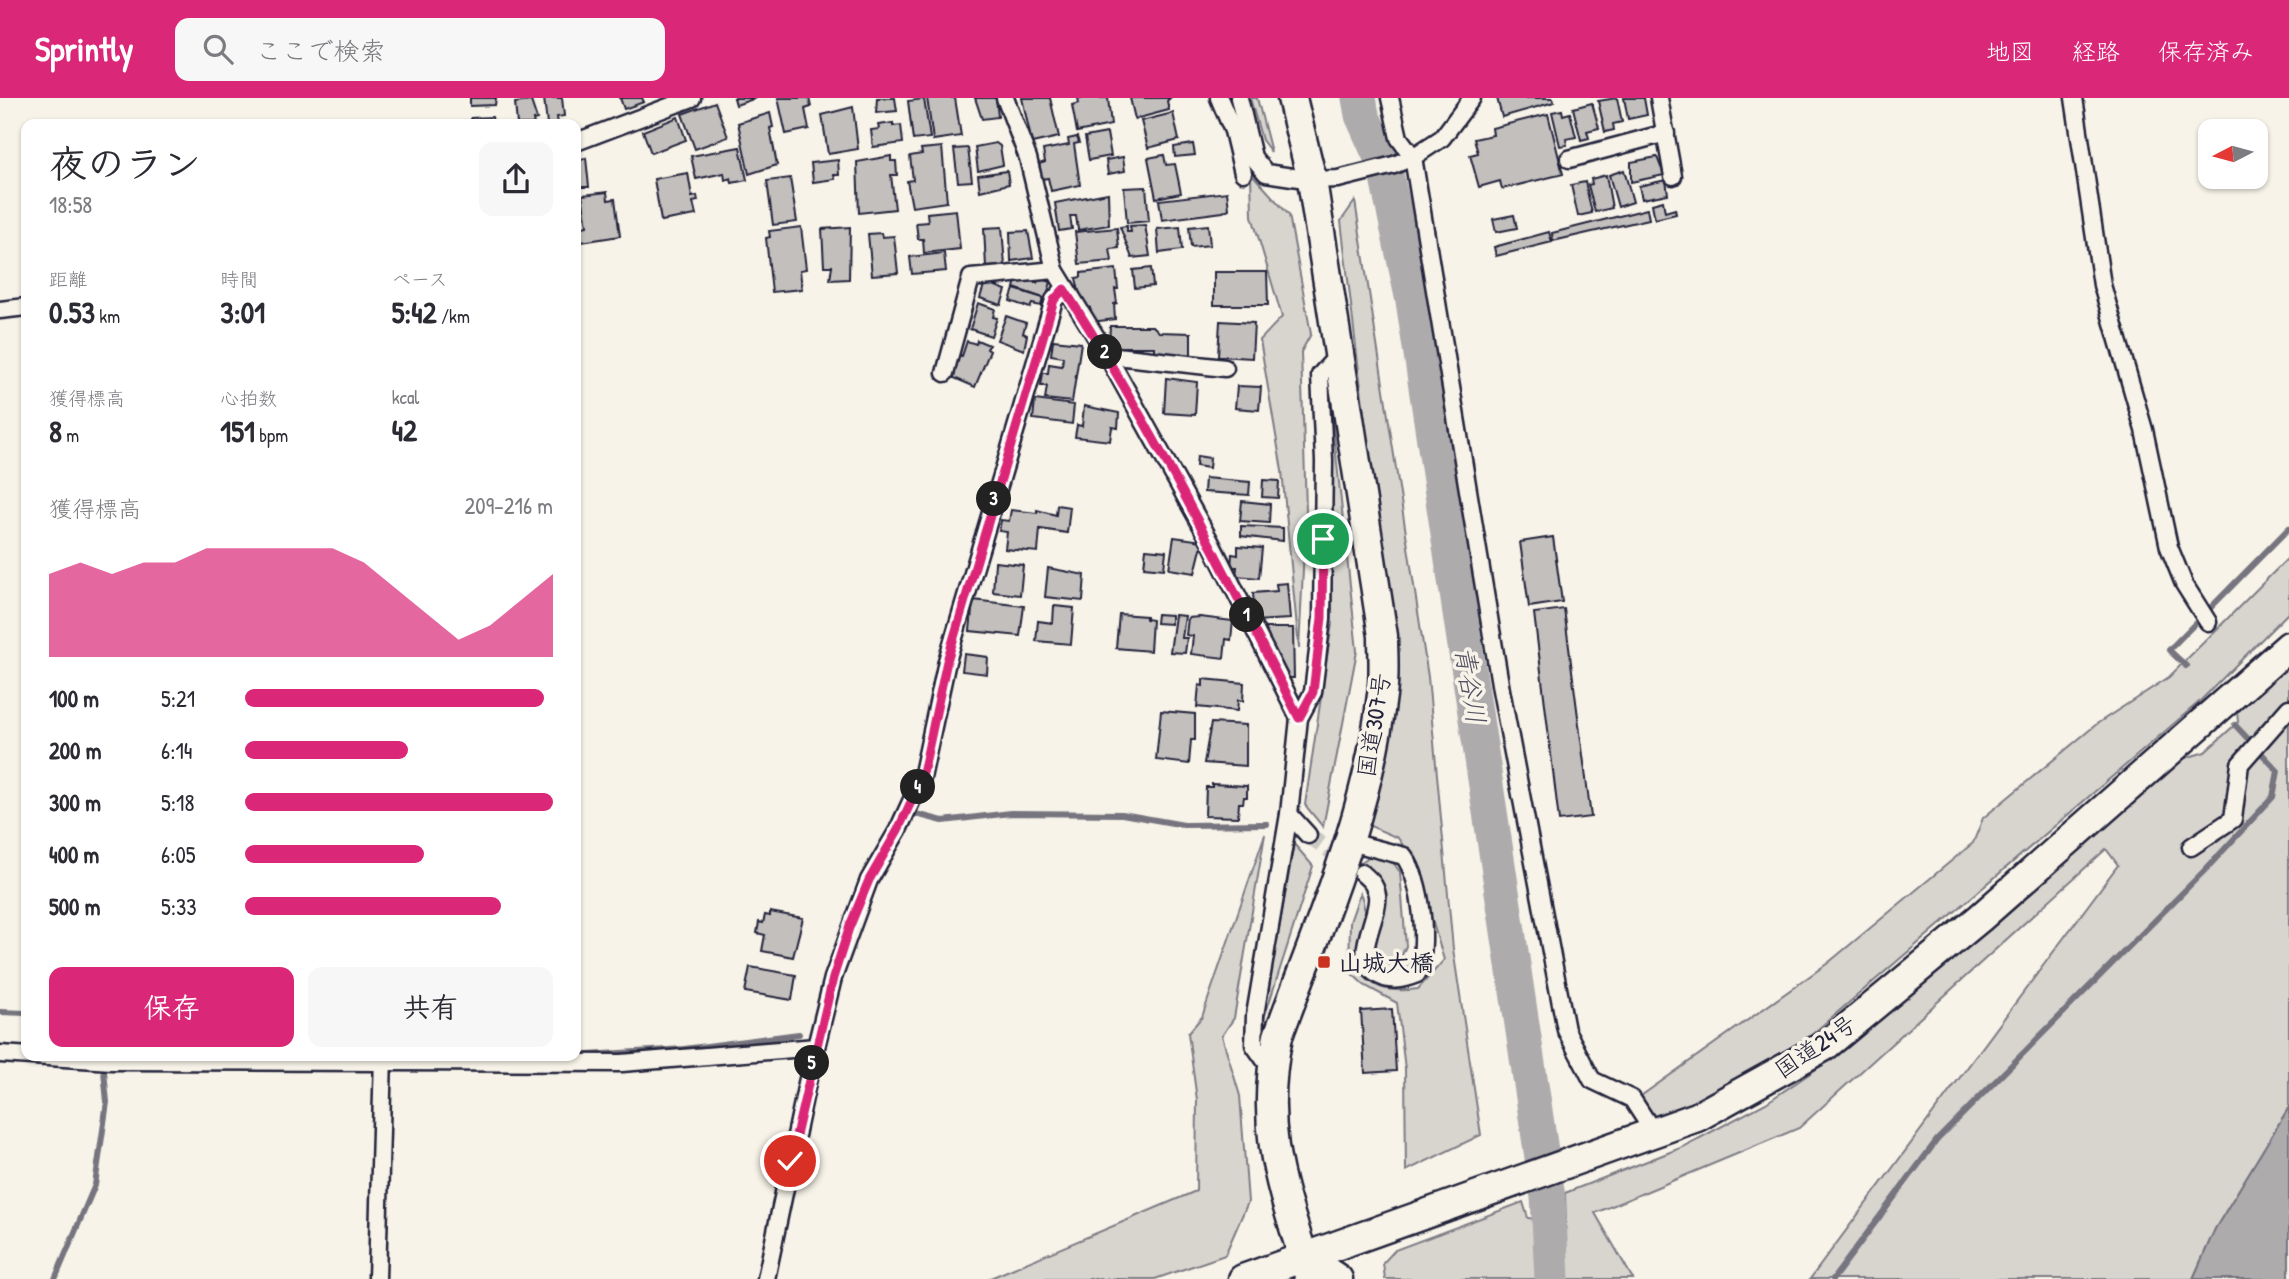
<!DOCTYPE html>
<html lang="ja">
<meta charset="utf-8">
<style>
:root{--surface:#fff;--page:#f7f7f7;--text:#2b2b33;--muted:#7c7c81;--accent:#db2777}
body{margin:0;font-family:"Patrick Hand","Klee One",sans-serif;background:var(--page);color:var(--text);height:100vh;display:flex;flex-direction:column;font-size:26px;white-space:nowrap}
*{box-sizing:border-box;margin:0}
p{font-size:23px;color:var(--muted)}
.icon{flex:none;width:38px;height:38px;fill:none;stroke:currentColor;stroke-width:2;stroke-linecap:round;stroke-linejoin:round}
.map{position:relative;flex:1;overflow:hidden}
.details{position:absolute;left:21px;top:21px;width:560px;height:942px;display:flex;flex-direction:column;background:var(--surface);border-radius:14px;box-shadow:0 2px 5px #0004}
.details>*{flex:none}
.needle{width:46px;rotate:264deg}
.controls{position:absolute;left:2198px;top:21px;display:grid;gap:14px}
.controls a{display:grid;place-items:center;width:70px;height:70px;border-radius:14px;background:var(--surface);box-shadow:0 2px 5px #0004;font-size:35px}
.pin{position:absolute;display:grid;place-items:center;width:60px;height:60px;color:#fff;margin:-30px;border:4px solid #fff;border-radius:50%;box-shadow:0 2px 7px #0007}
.km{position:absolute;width:35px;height:35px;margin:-18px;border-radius:50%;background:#222;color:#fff;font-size:19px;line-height:35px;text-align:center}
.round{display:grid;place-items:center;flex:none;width:74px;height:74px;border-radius:14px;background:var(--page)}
.head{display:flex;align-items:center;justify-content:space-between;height:119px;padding:0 28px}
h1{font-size:38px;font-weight:800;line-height:52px}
.stats{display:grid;grid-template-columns:repeat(3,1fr);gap:10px;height:119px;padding:7px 28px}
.stats div{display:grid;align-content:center}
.stats b{font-size:30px;font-weight:800}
.stats small{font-size:19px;font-weight:400}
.stats p{font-size:19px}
.chart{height:196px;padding:14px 28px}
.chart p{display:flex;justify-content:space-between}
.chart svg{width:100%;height:126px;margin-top:7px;fill:var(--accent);opacity:.7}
.primary-button{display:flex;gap:14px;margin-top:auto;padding:14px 28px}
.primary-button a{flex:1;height:80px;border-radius:14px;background:var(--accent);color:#fff;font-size:28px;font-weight:800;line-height:80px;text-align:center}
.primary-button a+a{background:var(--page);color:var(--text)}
ul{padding:0 28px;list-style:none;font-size:23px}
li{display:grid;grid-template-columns:112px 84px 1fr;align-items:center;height:52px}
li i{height:18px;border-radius:9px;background:var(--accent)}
header{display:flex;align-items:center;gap:42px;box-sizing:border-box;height:98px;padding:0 35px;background:var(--accent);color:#fff}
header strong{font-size:33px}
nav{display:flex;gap:38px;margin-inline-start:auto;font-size:24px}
.search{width:490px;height:63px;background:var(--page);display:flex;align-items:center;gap:18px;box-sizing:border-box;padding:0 24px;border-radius:14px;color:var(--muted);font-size:26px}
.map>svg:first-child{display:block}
.green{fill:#d8d5cf;stroke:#7d7c85;stroke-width:2}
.water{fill:#aeabad;stroke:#76747f;stroke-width:2}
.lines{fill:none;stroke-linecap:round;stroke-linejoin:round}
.stream{stroke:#76747f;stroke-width:6}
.river{stroke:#aeabad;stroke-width:35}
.building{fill:#c2bfbd;stroke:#22223b;stroke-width:2}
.street-tunnel{stroke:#ccc9c5;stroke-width:16;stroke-dasharray:16 8;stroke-linecap:butt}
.street-casing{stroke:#22223b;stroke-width:21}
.highway-casing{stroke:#22223b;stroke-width:33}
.street{stroke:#f7f3e8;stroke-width:16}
.highway{stroke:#f7f3e8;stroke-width:28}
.route-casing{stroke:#fff;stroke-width:14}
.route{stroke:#db2777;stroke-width:9}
.poi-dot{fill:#c8321e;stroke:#f7f3e8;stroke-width:2.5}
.labels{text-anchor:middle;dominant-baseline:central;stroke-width:7;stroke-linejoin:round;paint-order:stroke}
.street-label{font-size:24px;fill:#22223b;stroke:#f7f3e8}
.poi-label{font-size:24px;font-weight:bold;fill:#22223b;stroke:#f7f3e8;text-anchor:start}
.water-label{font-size:26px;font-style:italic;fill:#535263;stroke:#f7f3e8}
</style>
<header>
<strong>Sprintly</strong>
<div class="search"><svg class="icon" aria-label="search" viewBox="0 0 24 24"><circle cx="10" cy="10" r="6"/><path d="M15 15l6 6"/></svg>ここで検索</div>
<nav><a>地図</a><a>経路</a><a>保存済み</a></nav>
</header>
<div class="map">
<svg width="2289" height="1181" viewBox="0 0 2289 1181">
<rect width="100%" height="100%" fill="#f7f3e8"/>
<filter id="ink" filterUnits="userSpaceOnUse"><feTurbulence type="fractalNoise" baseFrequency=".0143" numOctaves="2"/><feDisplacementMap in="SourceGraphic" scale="14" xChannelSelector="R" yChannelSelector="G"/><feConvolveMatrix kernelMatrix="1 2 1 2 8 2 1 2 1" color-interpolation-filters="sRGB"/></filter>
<g filter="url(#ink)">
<g class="green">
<polygon points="1250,0 1257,0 1271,54 1262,42"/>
<polygon points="1251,75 1289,117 1311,236 1301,254 1306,412 1299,551 1282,373 1260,242 1282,219 1252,118"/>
<path d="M1355,103L1428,579L1453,851L1481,1037L1406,1073L1405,971L1397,905L1364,887L1349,873L1350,824L1360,795C1378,831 1330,903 1418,891L1444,862L1415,765L1398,740L1370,728L1396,583L1341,123Z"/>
<polygon points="1331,309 1357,553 1323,729 1305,707 1332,525"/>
<polygon points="2289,459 2289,514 2198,605 1810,938 1714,995 1656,1025 1638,1000 1828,865 1973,745 1983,720 2098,625 2169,579"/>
<polygon points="2289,553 2289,1009 2215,1131 2193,1181 1810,1181 2118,767 2106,751 1799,1030 1595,1115 1633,1181 1385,1181 1383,1165 1395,1152 1523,1104 1528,1120 1566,1124 1565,1095 1683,1049 1766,1005 1846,951 2182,661 2205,654 2238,624 2237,613"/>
<polygon points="1265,736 1234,920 1222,938 1240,998 1248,1104 1225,1157 1155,1181 988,1181 1196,1093 1197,1002 1188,935 1202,919"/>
<polygon points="1294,746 1313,768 1262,927"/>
<path d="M1370,758L1389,759L1400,774L1406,848L1398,866C1382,869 1375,863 1365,851L1379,790L1360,765Z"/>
</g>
<polygon class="water" points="2289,1009 2289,1181 2193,1181 2215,1131"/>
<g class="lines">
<g class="stream">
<polyline points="2186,568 2169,552 2289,430"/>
<polyline points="908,714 943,723 1011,715 1122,716 1184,727 1267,726"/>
<polyline points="0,914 26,915"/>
<polyline points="588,957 684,951 799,936"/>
<polyline points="55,1181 95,1087 107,1004 103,963"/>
<polyline points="1833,1181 1937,1042 2206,771 2273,699 2278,673 2235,627"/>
</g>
<polyline class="river" points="1359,0 1362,17 1384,66 1413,203 1548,1099 1552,1181"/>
</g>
<g class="building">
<polygon points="470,0 496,0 495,7 470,8"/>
<polygon points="544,0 562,0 564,18 557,19 558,26 547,26"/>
<polygon points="620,0 642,0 644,4 624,11"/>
<polygon points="734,0 756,0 736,7"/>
<polygon points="778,0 809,0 811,9 805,11 809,31 786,36"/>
<polygon points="877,0 895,0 897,13 876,15"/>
<polygon points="927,0 955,0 961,38 933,42"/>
<polygon points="975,0 996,0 998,19 982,21"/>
<polygon points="1022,0 1050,0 1059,39 1032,45"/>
<polygon points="1078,0 1108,0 1111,27 1077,34 1072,7 1079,5"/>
<polygon points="1130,0 1170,0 1167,3 1169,12 1135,21"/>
<polygon points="1497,0 1553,0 1554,4 1502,19"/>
<polygon points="1617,0 1622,24 1613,26 1614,32 1605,34 1598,3"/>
<polygon points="1624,0 1644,0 1647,17 1628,21"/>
<polygon points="924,1 930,40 913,42 908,3"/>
<polygon points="531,3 537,21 533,22 534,26 517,26 515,5"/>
<polygon points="715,4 728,39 695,51 682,16"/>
<polygon points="1592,5 1599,30 1587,33 1589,40 1581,42 1573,10"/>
<polygon points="853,9 858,51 828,56 822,17"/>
<polygon points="1562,12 1563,17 1570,15 1576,39 1566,41 1567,47 1560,48 1552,14"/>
<polygon points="770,15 773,29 770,30 777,67 749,76 738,25"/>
<polygon points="1173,15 1179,42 1148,50 1141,23"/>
<polygon points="1548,16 1563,76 1502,91 1500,83 1479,89 1470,57 1478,55 1474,41 1493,37 1492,30"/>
<polygon points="492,19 493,26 471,26 471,20"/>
<polygon points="678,19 686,42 651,55 643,33"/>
<polygon points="893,25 893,28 901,27 903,45 873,49 871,32 879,31 878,27"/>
<polygon points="1107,35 1111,58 1089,62 1085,39"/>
<polygon points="1077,39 1079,45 1074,46 1080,87 1051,93 1048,80 1042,81 1039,66 1045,64 1043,52 1069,47 1068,41"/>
<polygon points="996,45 1000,48 1003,67 978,73 975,49"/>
<polygon points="1193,46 1195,57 1175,59 1174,49"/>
<polygon points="740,49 747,82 732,85 731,80 725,82 724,75 696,81 691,58"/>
<polygon points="942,49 947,104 912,109 907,83 913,82 910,58 922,56 921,51"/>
<polygon points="968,50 972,83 958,84 954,51"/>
<polygon points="1164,57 1166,67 1175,66 1181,95 1156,100 1148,60"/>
<polygon points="891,58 891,63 896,63 897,77 891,77 895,111 859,115 857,64"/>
<polygon points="1123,59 1125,73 1108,76 1106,62"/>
<polygon points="1657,59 1664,77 1631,84 1631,64"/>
<polygon points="586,60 589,89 576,89 576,64"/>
<polygon points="838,62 839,77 834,77 835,81 813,84 811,65"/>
<polygon points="1624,72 1633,104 1618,109 1609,77"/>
<polygon points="1007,73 1009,86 980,93 978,77"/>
<polygon points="688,75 692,99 697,98 698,103 693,104 696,117 661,123 654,81"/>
<polygon points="1606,77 1612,110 1595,114 1588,87 1592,86 1591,81"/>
<polygon points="790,80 797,124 773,127 767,83"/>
<polygon points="1666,82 1668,96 1642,101 1639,88"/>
<polygon points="1585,84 1592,115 1578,118 1571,87"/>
<polygon points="1146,89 1149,123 1127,125 1124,90"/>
<polygon points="607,94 608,102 615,101 620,138 581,144 579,130 587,128 582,97"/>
<polygon points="1227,94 1229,111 1223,114 1162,122 1159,102"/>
<polygon points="1108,95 1109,127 1078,132 1076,118 1070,118 1072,131 1059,133 1055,105"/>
<polygon points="1663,103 1665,114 1675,111 1676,116 1655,121 1652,106"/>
<polygon points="1647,111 1649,121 1553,143 1552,135"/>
<polygon points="956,112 960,151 924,155 923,141 918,141 916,125 928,124 927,115"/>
<polygon points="1514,117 1517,130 1496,134 1493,121"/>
<polygon points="1145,127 1150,158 1132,160 1120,129 1127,128 1127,134 1131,134 1130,128"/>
<polygon points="1208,127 1210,147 1191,149 1189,129"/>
<polygon points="801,129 806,171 800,172 802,191 772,194 766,140 770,139 769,133"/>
<polygon points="850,129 849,181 830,182 832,168 824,168 822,131"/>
<polygon points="1002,129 1005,168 986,169 984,130"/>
<polygon points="1180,129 1182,152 1159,155 1157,131"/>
<polygon points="1117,130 1119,150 1110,151 1112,163 1079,166 1075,134"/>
<polygon points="1028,133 1033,160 1011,163 1010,134"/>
<polygon points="1549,134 1552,144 1496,158 1494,149"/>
<polygon points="881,135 882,139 894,138 898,175 872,177 868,136"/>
<polygon points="944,155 946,173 912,176 910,159"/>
<polygon points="1151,170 1153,188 1135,190 1133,172"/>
<polygon points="1116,171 1118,191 1115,191 1117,205 1114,206 1115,221 1091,224 1090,210 1083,211 1076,180 1081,179 1081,175"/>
<polygon points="1214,174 1267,174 1268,207 1214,207"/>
<polygon points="1017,179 1037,185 1039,180 1051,184 1046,201 1014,190"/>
<polygon points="985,184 1006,192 1001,207 980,200"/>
<polygon points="1014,191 1043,200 1041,208 1032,206 1030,210 1010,203"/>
<polygon points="978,205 995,211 993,219 997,220 991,238 970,231"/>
<polygon points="1006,218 1026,225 1023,235 1027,237 1024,252 997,242"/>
<polygon points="1220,223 1254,225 1252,260 1218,258"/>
<polygon points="1110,228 1153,228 1159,234 1191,235 1191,257 1162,256 1154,253 1154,249 1113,249 1109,246"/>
<polygon points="977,242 989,247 987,251 990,253 975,289 954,280 958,256 962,258 967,243 976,246"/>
<polygon points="1053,242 1081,245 1072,304 1045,301 1047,288 1041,288 1043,275 1048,275 1049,266 1062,268 1063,259 1051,257"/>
<polygon points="1166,280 1197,284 1195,317 1164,315"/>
<polygon points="1237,288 1261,289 1259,312 1235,310"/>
<polygon points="1035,302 1074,307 1072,326 1033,321"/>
<polygon points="1084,308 1119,315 1118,330 1112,329 1110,343 1075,339 1077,327 1082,328"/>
<polygon points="1197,358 1210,360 1209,370 1196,368"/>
<polygon points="1205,380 1250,384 1249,397 1204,394"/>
<polygon points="1263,382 1279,383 1278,400 1262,399"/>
<polygon points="1242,403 1270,406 1269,425 1240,423"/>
<polygon points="1057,407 1070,409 1067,435 1040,431 1038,454 1005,451 1007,434 999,433 1001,422 1009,423 1011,412 1037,415 1037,412 1056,417"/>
<polygon points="1241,428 1283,430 1283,443 1241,438"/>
<polygon points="1174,439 1203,443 1195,475 1169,471"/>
<polygon points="1553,439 1562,504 1529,509 1520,444"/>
<polygon points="1238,448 1262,450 1259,480 1236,478 1237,469 1231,469 1232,456 1238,457"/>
<polygon points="1146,451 1166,453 1164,471 1144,469"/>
<polygon points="995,464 1023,467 1020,497 993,494"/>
<polygon points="1048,470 1085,477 1083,503 1045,499"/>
<polygon points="1287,485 1290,521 1255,523 1253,495 1277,493 1276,486"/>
<polygon points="973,502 1024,508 1020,538 970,533"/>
<polygon points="1054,508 1074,510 1071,546 1036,543 1038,523 1053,525"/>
<polygon points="1564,511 1591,719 1559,723 1534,515"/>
<polygon points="1119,516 1146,518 1146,521 1152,522 1150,553 1116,550"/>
<polygon points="1157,516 1171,517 1171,526 1156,525"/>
<polygon points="1175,517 1185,518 1182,540 1187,540 1185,555 1170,554"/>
<polygon points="1200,519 1233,523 1231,542 1226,541 1224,560 1191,556 1193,538 1186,537 1188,520"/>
<polygon points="1264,530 1293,530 1294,580 1283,580"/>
<polygon points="964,556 988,559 987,576 962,573"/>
<polygon points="1203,581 1244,585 1243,603 1238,602 1237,613 1197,609 1199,587 1203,588"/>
<polygon points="1161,613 1195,616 1195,642 1191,642 1189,666 1156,662"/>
<polygon points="1211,625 1246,627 1246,668 1204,665"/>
<polygon points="1212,686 1247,688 1247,699 1244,699 1243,705 1239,705 1238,719 1205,718 1206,689 1212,689"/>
<polygon points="770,814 803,820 793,859 762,853 765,837 757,835 759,824 763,825 765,817 770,818"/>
<polygon points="750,869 796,877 792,902 745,894"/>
<polygon points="1392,911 1396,973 1365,975 1361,913"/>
</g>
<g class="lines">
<polyline class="street-tunnel" points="1308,737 1349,766"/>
<defs>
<g id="street">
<polyline points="1005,0 1028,60 1055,172 1107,257 1210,443 1299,620"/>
<polyline points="1219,0 1233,33 1243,75"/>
<polyline points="1239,0 1253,59 1266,75 1312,82 1338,81 1394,67 1413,59 1442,40 1472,0"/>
<polyline points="1390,0 1399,40 1413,59 1501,592 1566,932 1592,982 1632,1001 1654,1035"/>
<polyline points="1659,0 1673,78"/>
<polyline points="2074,0 2102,187 2144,332 2169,449 2184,486 2208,524"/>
<polyline points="576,44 692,0"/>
<polyline points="1569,61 1666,35"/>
<polyline points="0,212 26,209"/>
<polyline points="1107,257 1225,270"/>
<polyline points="945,275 971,180 1055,172"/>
<polyline points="1289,716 1308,737"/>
<path d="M1350,744L1404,758C1422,784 1429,847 1417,876C1402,882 1389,885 1375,875C1351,857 1380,820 1377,797C1375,786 1370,782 1362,775"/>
<polyline points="2191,749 2233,721 2240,666 2289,610"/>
<polyline points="0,956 112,963 622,965 816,949"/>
<polyline points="1271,971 1254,947 1255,917 1289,716 1299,620 1313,594 1322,520 1324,363 1320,277 1339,256"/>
<polyline points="377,1181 383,957"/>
<polyline points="766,1181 807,985 833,880 869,782 898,732 922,680 947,563 1054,202 1064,191"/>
</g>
<g id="highway">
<path d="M1292,0L1312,82L1383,538C1383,557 1385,578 1382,597C1368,716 1319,827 1278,938C1258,1035 1283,1092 1310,1181"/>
<polyline points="1304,1158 1338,1181"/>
<polyline points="1243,1181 1697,1019 1825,948 1980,820 2289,548"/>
</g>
</defs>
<use href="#street" class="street-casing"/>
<use href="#highway" class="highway-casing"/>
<use href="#street" class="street"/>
<use href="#highway" class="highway"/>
</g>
</g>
<g class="lines" filter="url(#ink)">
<defs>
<path id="route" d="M790,1063L833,880L849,830L869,782L898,732L922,680L947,563L1054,202L1064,191C1153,328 1225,475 1299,620L1313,594L1322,520L1323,441"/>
</defs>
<use href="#route" class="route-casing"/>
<use href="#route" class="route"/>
</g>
<rect class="poi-dot" x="1317" y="857" width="14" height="14" rx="3.5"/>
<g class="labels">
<g class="street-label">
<text transform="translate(1373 627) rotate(-81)">国道307号</text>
<text transform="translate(1815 948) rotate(-34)">国道24号</text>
</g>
<g class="poi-label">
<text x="1338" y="864">山城大橋</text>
</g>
<g class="water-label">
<text transform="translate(1471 587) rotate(81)">青谷川</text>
</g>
</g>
</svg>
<div class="controls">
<a><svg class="needle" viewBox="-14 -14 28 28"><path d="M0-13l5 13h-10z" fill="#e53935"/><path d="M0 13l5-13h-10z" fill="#7c7c81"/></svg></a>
</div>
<div class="pin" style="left:1323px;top:441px;background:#1e9e55"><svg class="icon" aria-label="arrive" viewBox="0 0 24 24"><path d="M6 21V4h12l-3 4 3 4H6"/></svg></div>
<div class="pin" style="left:790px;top:1063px;background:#d93025"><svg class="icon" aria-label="check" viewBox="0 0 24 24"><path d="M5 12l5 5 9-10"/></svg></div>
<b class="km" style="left:1247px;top:517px">1</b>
<b class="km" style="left:1105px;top:254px">2</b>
<b class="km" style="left:994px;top:401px">3</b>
<b class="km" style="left:918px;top:689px">4</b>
<b class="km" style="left:812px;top:965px">5</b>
<section class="details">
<div class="head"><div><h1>夜のラン</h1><p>18:58</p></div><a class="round"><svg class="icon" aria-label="share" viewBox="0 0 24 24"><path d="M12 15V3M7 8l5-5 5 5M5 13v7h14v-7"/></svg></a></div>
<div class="stats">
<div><p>距離</p><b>0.53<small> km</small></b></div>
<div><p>時間</p><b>3:01</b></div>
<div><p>ペース</p><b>5:42<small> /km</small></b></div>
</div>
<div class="stats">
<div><p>獲得標高</p><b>8<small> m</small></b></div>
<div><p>心拍数</p><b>151<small> bpm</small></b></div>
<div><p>kcal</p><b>42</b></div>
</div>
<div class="chart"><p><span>獲得標高</span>209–216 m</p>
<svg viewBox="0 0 160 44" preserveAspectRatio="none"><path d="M0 44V15L10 11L20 15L30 11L40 11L50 6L60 6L70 6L80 6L90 6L100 11L110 20L120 29L130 38L140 33L150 24L160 15V44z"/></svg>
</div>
<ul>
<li><b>100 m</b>5:21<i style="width:97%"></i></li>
<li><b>200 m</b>6:14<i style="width:53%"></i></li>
<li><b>300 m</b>5:18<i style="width:100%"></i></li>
<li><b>400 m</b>6:05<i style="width:58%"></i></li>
<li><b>500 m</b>5:33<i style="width:83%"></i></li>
</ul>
<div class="primary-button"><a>保存</a><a>共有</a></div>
</section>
</div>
